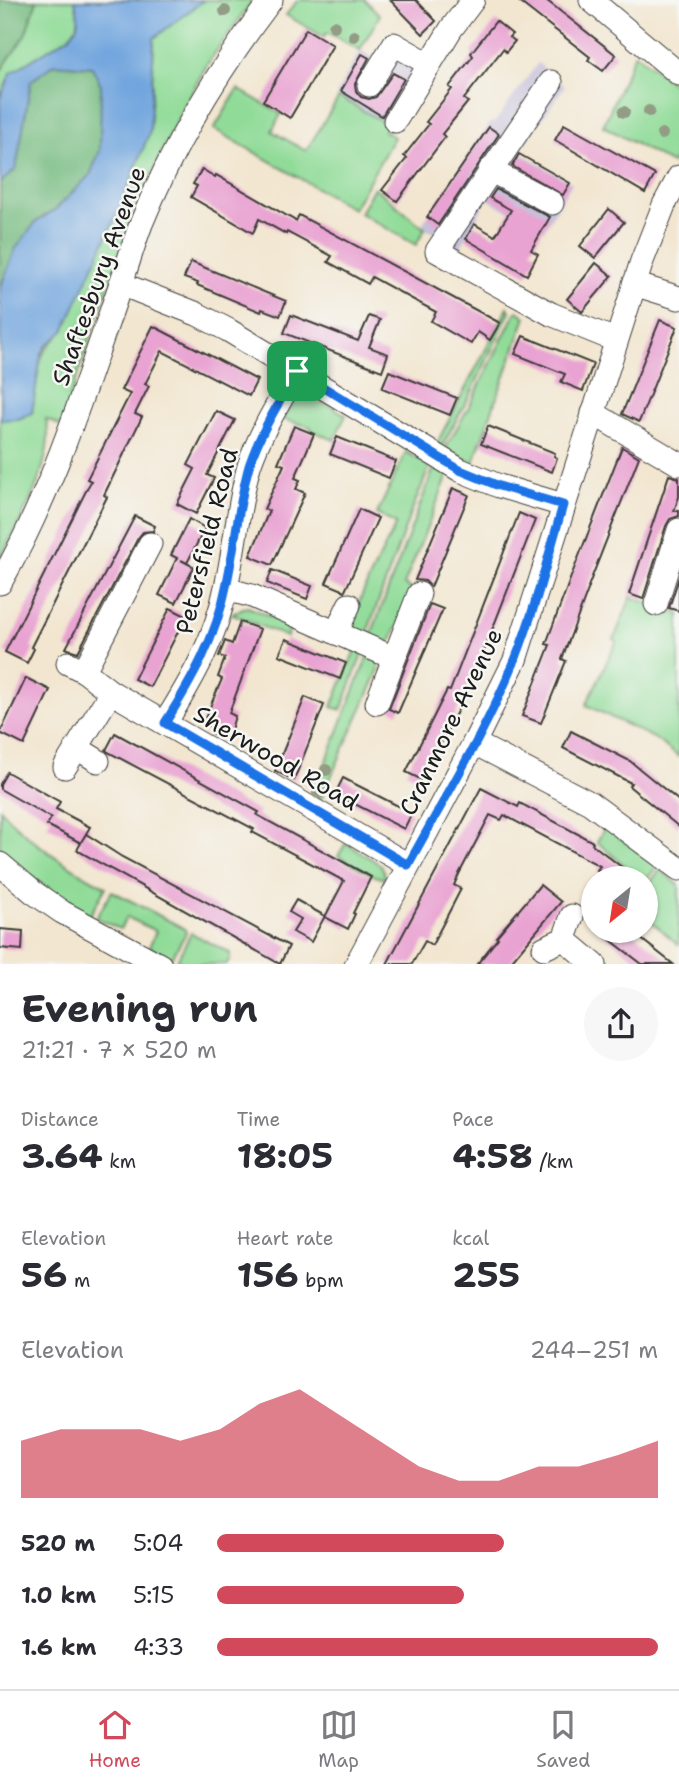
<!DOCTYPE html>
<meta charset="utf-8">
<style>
:root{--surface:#fff;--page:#f7f7f7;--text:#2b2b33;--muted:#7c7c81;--line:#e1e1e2;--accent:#d1495b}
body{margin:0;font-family:"Shantell Sans",sans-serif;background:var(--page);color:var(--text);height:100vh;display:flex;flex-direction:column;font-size:26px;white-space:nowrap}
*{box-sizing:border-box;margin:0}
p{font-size:23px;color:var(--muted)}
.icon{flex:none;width:38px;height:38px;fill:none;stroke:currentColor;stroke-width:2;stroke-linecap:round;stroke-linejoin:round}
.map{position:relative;height:964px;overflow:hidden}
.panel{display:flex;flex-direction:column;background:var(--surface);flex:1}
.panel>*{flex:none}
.needle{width:46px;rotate:210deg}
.fabs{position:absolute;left:581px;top:866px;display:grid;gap:14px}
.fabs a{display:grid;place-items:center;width:77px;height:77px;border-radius:50%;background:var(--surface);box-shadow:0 2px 5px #0004;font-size:35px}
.pin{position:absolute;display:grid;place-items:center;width:60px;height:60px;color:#fff;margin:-30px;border-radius:14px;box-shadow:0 4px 10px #0006}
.round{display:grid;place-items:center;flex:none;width:74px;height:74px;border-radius:37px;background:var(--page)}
.overview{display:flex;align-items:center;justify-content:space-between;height:119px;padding:0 21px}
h1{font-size:38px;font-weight:700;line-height:52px}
.figures{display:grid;grid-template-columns:repeat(3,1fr);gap:10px;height:119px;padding:7px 21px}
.figures div{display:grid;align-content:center}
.figures b{font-size:35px;font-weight:700}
.figures small{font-size:19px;font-weight:400}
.figures p{font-size:19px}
.chart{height:196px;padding:14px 21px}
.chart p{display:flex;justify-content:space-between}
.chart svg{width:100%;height:126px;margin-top:7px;fill:var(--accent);opacity:.7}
ul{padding:0 21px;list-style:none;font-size:23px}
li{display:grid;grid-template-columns:112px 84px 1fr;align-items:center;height:52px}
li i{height:18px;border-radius:9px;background:var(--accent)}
.tabs{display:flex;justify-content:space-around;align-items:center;height:98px;border-top:2px solid var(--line);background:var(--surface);font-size:19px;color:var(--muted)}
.tabs a{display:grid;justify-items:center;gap:4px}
.tabs .active{color:var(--accent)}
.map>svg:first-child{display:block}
.industrial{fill:#c6c0d9}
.green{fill:#90db98;stroke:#567c5a;stroke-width:2}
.forest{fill:#74bb80;stroke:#486c4e;stroke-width:2}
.water{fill:#71a5de;stroke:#46607d;stroke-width:2}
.building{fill:#e9a3d2}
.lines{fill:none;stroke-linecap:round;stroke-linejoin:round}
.minor-casing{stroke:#3c3a37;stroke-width:25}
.minor{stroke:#fff;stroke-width:23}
.tree{fill:#939c85}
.route-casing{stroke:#fff;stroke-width:14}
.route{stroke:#1a73e8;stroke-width:9}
.labels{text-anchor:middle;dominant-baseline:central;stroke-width:5;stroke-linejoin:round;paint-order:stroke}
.street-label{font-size:24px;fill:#1c1c1c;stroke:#f6f6f2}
</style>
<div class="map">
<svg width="679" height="965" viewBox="0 0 679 965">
<rect width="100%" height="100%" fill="#f6f6f2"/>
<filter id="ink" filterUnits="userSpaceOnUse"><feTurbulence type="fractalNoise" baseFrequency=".0143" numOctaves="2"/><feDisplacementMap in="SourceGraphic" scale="14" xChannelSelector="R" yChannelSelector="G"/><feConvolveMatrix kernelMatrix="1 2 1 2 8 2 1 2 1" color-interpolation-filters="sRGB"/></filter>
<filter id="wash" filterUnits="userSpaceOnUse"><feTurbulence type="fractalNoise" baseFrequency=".00686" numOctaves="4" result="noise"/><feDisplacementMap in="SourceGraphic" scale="28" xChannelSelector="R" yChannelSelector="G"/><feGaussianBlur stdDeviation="1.57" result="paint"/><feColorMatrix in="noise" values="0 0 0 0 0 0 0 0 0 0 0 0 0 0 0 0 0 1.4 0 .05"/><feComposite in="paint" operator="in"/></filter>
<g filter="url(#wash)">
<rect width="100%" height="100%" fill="#f2e6d0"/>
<g class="industrial">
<polygon points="360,50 393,69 401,60 415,69 388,125 336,95"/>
<polygon points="538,63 565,86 519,152 572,183 544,230 487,199 460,249 421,226 491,122 494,123"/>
</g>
<g class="green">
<polygon points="37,0 75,0 79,22 70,36 11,73 0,98 0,72 25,35"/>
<path d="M204,0H253C237,23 218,46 204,70C140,182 101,304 61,426L46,419C57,462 19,521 0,559V419H18L32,413C36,387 34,354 57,338L150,131L154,38Z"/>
<polygon points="298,0 365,0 380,15 360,50 327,32 324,37 286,15"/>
<polygon points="635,53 679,88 679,154 672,164 603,126"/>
<polygon points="238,89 281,114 272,131 306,151 339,97 388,125 384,131 394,137 353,209 214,129"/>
<polygon points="374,187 425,229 416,245 360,213"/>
<polygon points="508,307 510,311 471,393 442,446 437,443"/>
<polygon points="518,311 526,317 473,463 445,449 471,403 515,313"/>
<polygon points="311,395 346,415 334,440 311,430 311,427 282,419 295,399"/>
<path d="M406,452L430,466L409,517L367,633L364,635L353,629C350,610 387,545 396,524L377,514Z"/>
<polygon points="434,468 448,475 404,585 412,589 392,639 387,643 372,639 371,635"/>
<polygon points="631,597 679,614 679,757 654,738 586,705 617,641 614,639"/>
<polygon points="248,607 291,625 287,637 232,614 243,608"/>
<polygon points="355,650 362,654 361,657 341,710 332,707"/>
<polygon points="367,658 379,660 379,670 321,799 313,795"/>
<path d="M0,809C30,843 67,866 106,887L90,915L41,884L0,850Z"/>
<polygon points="605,827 657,866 646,880 622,878 629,869 597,842"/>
<polygon points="346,843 381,865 386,879 375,876 338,856"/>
<polygon points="660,870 679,885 679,945 646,917 646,888"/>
<polygon points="112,891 185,929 186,933 171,958 149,947 156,931 127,917 120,929 96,918"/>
<polygon points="191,933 230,953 230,959 227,964 185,965 177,960"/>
</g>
<g class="forest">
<polygon points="0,0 37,0 25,35 0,72"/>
<polygon points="54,64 92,67 101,85 100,151 90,175 56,209 36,222 16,248 0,288 0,183 16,169 31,81"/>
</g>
<path class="water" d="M75,0H204L154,38L150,131L122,203L64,331L46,346L41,355L32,413L18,419L1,420L0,288L16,248L36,222L56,209L90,175L100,151L101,85L92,67L54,64L31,81L16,169L0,183V98L11,73L70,36C82,22 78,17 75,0Z"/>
<g id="blocks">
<g class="building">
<polygon points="390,0 416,0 436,21 423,34"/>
<polygon points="517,0 546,0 616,55 603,71 588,60 590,57"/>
<polygon points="496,21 512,34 509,37 515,41 506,52 503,49 464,99 468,102 442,134 445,137 397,201 382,190 407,158 404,156 429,124 426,122 452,89 449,87 473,56 471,53"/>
<polygon points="306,29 333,45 290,118 263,101"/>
<polygon points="362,54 369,58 355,84 356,91 361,97 369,99 376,97 393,73 404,79 382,116 341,91"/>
<polygon points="564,124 655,175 645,193 555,140"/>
<polygon points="489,127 499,134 438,225 427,217"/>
<polygon points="519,154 570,183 563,195 512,166"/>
<polygon points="202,169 215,177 216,175 296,221 299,215 500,323 490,340 478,332 471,344 431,321 436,312 372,277 368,284 328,262 332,256 287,232 286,234 259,219 253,233 191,197 197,186 193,184"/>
<polygon points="496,189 550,217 531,250 538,254 527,275 466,239 474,224 495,236 511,210 490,198"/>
<polygon points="609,209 624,222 595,258 580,246"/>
<polygon points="191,262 286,301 280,316 262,309 261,312 197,285 198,283 184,278"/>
<polygon points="596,263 612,276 582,312 567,299"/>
<polygon points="291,315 358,341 369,316 380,320 369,347 388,354 382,371 284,333"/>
<polygon points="660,320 677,327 639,422 622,414"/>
<polygon points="153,326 257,380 249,396 162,351 145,384 149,386 135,414 142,417 104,495 107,497 31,647 34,649 27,663 5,652 91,481 87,479 130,394 121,390"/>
<polygon points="523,336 593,364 583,391 561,382 565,374 515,354"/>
<polygon points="389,371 457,398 450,415 382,388"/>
<polygon points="216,411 235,420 207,475 214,478 196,514 177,504 195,469 188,465"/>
<polygon points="294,426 314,434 295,478 300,480 296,489 305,493 272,565 250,556 269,511 264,509 284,465 278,463"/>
<polygon points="488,426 555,453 554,456 557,458 552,472 481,444"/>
<polygon points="337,437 396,461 389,478 330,454"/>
<polygon points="622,447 639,457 588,587 589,587 562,659 566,661 541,723 522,716 550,645 546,644 572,574"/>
<polygon points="669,475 679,478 679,497 674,511 679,511 679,516 670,519 666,526 643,599 629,594"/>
<polygon points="453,488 469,495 431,587 425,581 415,580"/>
<polygon points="359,509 378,518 345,591 326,583"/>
<polygon points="519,513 535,520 471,684 422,780 406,772 447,690 450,691"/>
<polygon points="135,516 155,526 153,531 143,532 138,538 78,652 68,649 66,648"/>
<polygon points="189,519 205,528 187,563 181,560 194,567 176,603 159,595 177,558 171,555"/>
<polygon points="272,570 312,586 307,599 267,583"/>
<polygon points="679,577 679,611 669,608"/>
<polygon points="430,604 443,609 398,713 389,709"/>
<polygon points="170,608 186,616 150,687 134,679"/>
<polygon points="240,622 260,629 229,713 235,716 228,740 211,733 213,728 203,723 222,679 218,677 225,658 219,656 225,641 232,644"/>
<polygon points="286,639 346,663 340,679 279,655"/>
<polygon points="26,678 50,690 24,745 0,733"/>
<polygon points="305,697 324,705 294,780 275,771"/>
<polygon points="571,731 630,761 679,801 679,827 629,786 631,783 563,748"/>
<polygon points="115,733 259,812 257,815 371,877 353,913 355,914 348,929 325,917 344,881 252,832 254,829 108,752 106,750"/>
<polygon points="7,772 60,802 56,809 90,827 81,842 86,834 122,857 289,946 280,964 77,850 81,843 47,825 51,818 0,789 0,784"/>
<polygon points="343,778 412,813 404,829 335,794"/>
<polygon points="481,788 518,807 520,803 593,842 592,844 628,872 624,878 618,876 616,878 595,878 600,872 597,870 600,866 504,815 501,820 490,815 459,874 454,885 461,889 432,945 425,941 412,964 387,964"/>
<polygon points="540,885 561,902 509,964 477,964 498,938 496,937"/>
<polygon points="296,900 325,916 311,942 293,932 301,919 289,912"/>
<polygon points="0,929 23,931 22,950 0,948"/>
<polygon points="599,931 631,931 673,964 642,964"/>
</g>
</g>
</g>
<g filter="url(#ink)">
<use href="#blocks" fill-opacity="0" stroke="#3c3a37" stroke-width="2"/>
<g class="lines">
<defs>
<g id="minor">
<polyline points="591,0 679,74"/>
<polyline points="551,82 437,251 551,314 615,340"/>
<polyline points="369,85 394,44 429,64"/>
<polyline points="395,121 451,29 473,0"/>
<polyline points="490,170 552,203"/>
<polyline points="121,284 197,314 228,330 460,470 499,486 563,505"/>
<polyline points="634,284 679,298"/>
<polyline points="593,413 679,464"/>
<path d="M0,583C53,491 84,389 119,289C127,267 133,245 141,224C174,143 218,70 271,0"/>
<polyline points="226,589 252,596 394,658"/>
<polyline points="656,604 679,530"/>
<polyline points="336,633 349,605"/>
<polyline points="68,663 84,671 111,692 408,865"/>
<polyline points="84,671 150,544"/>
<polyline points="377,703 419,594"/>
<path d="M165,723C192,680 216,638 226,587C235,548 238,505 249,466C260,432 280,401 297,371"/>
<polyline points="474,743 590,803 679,869"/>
<polyline points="77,748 98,761"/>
<polyline points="65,767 111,692"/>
<polyline points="0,864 33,892 62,912 160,965"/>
<polyline points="564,939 595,965"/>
<polyline points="544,948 564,939 572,916"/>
<polyline points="356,965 474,743 515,660 642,261 664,205 679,177"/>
</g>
</defs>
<use href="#minor" class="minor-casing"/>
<use href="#minor" class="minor"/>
</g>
<g class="tree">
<circle cx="225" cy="11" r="6"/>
<circle cx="334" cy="26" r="6"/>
<circle cx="354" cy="36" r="6"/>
<circle cx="649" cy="111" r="6"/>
<circle cx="624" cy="112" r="6"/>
<circle cx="662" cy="134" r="6"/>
<circle cx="326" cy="770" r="6"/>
<circle cx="318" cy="793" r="6"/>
</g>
</g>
<g class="lines" filter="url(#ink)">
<defs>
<path id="route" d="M297,371L460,470L499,486L563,505C548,557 535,610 515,660C487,729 444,799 408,865L165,723C192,680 216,638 226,587C235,548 238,505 249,466C260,432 280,401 297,371Z"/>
</defs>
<use href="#route" class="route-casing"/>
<use href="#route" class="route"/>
</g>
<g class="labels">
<g class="street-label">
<text transform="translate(99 276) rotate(-70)">Shaftesbury Avenue</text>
<text transform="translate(207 541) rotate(-76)">Petersfield Road</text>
<text transform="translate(451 722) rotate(-64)">Cranmore Avenue</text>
<text transform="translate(276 758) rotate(30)">Sherwood Road</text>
</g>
</g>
</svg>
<div class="fabs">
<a><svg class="needle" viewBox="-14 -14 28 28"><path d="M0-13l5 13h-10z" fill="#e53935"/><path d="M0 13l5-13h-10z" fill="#7c7c81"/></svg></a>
</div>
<div class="pin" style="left:297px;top:371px;background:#1e9e55"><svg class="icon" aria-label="arrive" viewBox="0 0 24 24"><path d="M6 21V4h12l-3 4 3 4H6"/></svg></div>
</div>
<section class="panel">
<div class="overview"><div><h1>Evening run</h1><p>21:21 · 7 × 520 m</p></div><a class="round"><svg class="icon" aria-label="share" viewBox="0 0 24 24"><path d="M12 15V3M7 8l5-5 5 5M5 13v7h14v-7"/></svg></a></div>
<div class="figures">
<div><p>Distance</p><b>3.64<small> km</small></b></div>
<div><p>Time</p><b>18:05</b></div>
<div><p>Pace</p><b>4:58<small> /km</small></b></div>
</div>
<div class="figures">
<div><p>Elevation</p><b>56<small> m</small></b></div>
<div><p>Heart rate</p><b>156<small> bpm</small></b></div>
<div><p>kcal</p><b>255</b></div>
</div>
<div class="chart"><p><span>Elevation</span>244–251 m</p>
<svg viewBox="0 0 160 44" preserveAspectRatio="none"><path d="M0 44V24L10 20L20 20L30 20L40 24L50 20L60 11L70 6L80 15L90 24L100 33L110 38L120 38L130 33L140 33L150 29L160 24V44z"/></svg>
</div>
<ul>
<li><b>520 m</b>5:04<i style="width:65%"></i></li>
<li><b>1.0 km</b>5:15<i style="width:56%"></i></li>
<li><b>1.6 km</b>4:33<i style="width:100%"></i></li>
</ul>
</section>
<nav class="tabs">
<a class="active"><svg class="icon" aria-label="home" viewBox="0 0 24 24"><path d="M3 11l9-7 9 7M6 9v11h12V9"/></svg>Home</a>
<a><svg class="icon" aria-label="map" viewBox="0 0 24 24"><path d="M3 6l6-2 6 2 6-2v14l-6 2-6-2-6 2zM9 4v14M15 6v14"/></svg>Map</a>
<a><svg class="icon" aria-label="saved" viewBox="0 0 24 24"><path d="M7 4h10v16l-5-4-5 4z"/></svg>Saved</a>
</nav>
